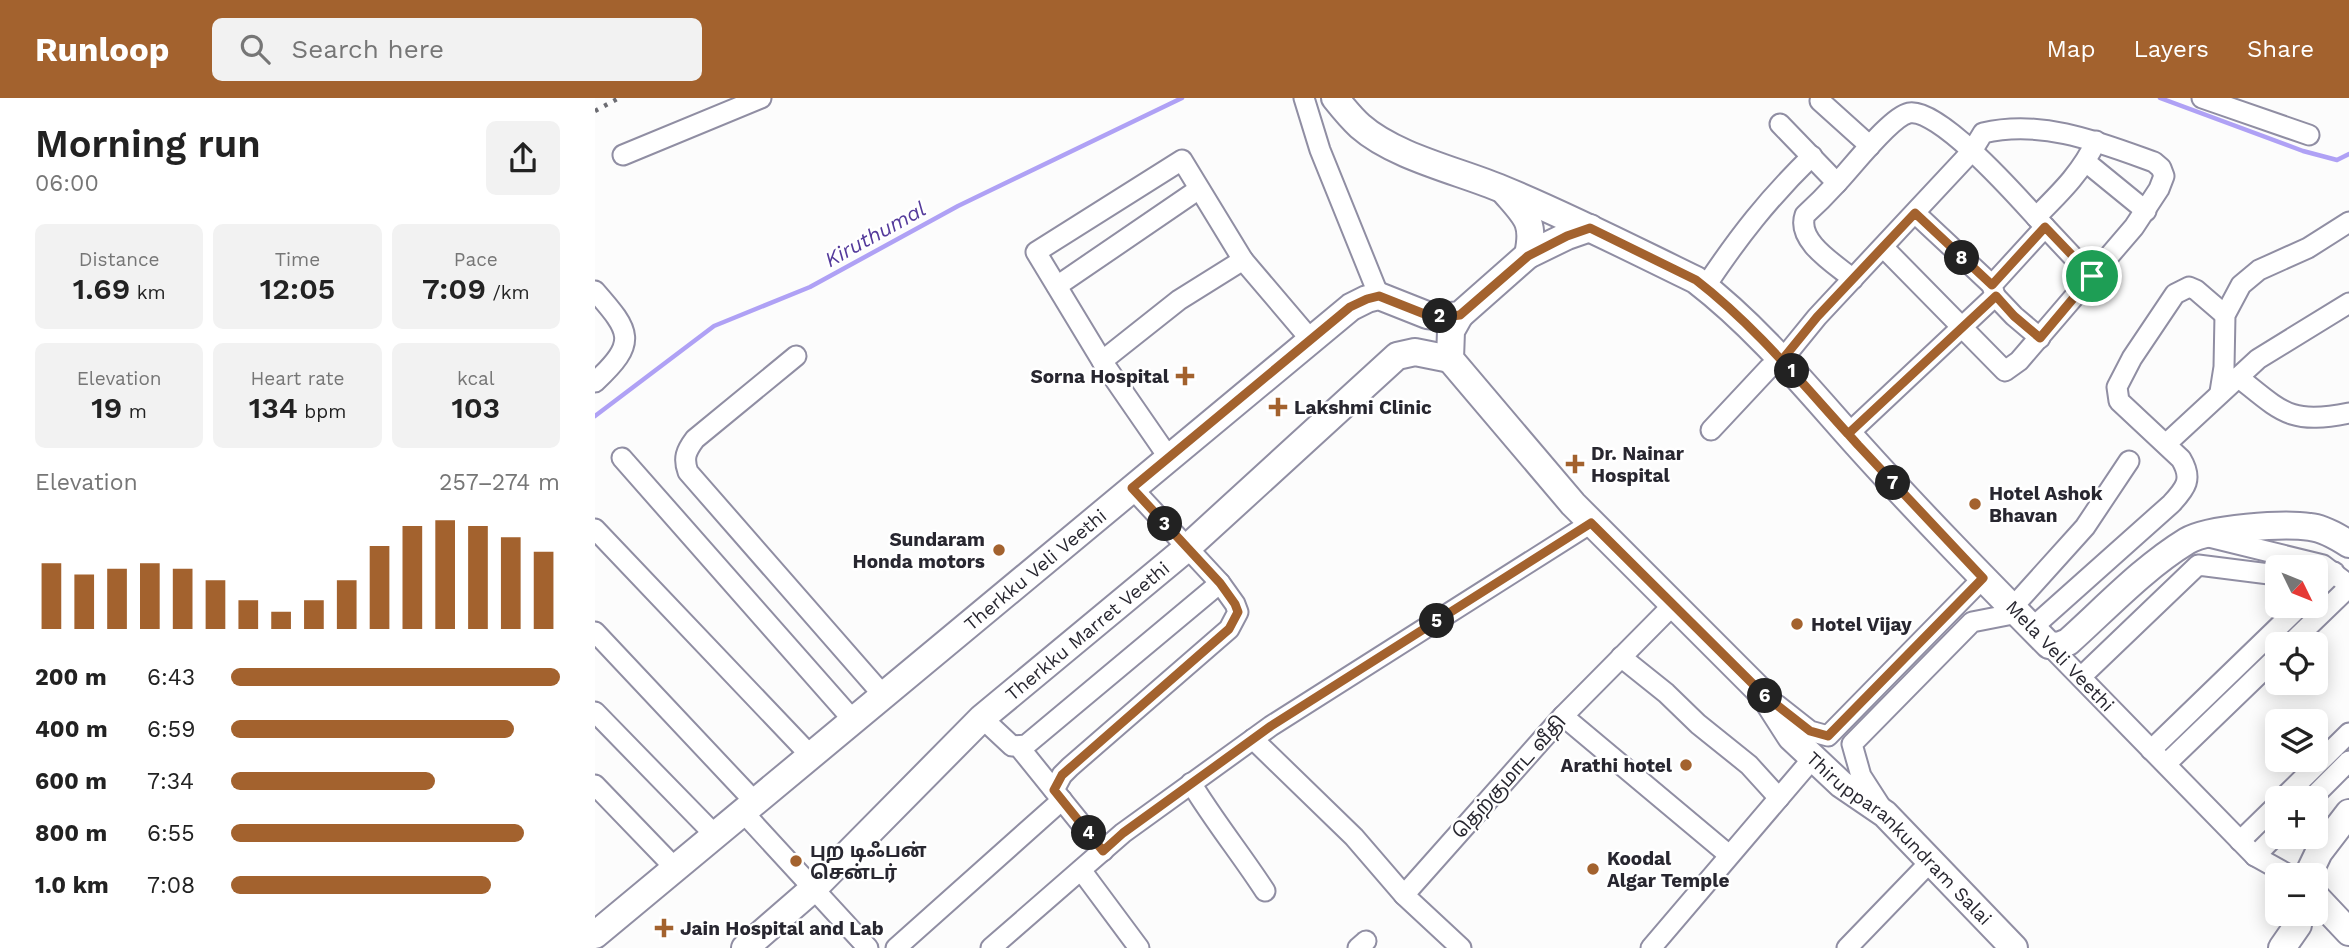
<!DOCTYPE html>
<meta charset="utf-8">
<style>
:root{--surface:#fff;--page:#f2f2f2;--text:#222;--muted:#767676;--accent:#a3622e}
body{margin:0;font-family:"Work Sans","Noto Sans Tamil",sans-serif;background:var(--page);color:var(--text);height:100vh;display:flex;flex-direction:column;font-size:26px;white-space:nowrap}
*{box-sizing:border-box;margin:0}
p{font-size:23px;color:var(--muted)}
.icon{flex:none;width:38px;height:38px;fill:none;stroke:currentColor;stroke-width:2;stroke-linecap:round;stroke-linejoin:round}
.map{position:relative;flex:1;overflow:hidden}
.drawer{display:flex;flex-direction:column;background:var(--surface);width:595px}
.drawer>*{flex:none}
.needle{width:46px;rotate:133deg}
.controls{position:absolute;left:1670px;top:457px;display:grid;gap:14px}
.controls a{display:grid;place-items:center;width:63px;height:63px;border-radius:10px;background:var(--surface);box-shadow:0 4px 18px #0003;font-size:35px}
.pin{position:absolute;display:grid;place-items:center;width:60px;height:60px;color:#fff;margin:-30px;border:4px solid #fff;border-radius:50%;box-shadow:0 2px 7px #0007}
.km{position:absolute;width:35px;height:35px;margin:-18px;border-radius:50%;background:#222;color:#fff;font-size:19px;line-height:35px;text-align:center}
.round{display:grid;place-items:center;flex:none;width:74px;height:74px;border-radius:10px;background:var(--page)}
.head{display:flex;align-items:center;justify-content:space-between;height:119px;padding:0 35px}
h1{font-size:38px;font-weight:600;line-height:52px}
.metrics{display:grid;grid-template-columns:repeat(3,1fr);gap:10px;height:119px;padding:7px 35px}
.metrics div{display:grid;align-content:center;border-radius:10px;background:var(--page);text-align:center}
.metrics b{font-size:30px;font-weight:600}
.metrics small{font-size:19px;font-weight:400}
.metrics p{font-size:19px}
.chart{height:196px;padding:14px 35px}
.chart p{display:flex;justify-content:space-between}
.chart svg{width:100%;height:126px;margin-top:7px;stroke:var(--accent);stroke-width:6}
ul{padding:0 35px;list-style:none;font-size:23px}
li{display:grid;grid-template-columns:112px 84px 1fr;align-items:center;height:52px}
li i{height:18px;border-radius:9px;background:var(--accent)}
header{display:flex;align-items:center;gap:42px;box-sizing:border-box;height:98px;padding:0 35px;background:var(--accent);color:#fff}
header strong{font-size:33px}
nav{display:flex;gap:38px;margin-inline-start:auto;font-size:24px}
.search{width:490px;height:63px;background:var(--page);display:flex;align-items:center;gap:18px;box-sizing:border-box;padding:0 24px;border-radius:10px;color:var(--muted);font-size:26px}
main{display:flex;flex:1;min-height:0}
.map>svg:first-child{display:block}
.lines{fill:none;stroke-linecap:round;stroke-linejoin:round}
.stream{stroke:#afa1f5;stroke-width:4.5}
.minor-casing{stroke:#908ea3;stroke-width:23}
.major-casing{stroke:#908ea3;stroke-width:30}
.minor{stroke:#fff;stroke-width:19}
.major{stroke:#fff;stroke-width:26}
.rail{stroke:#6c6c72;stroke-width:4.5;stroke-dasharray:3.5 7;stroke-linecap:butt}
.route-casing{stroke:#fff;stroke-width:14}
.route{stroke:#a3622e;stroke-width:9}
.poi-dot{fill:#a3622e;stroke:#fff;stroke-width:2.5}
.labels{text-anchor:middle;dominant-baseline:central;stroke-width:5;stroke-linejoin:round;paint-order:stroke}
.poi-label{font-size:19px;font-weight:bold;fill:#282730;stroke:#fff;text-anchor:start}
.street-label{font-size:19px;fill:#282730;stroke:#fff}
.water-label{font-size:21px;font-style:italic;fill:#543a9b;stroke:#fff}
</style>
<header>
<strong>Runloop</strong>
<div class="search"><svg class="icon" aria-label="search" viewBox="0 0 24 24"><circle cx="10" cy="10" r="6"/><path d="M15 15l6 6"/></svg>Search here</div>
<nav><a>Map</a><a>Layers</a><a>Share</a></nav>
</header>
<main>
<section class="drawer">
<div class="head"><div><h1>Morning run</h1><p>06:00</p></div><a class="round"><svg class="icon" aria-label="share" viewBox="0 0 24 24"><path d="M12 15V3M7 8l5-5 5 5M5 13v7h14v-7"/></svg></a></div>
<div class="metrics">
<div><p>Distance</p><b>1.69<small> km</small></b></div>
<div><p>Time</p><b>12:05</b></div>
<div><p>Pace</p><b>7:09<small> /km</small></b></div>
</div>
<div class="metrics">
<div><p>Elevation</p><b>19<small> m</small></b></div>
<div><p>Heart rate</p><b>134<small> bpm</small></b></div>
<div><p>kcal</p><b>103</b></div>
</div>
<div class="chart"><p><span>Elevation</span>257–274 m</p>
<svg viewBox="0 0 160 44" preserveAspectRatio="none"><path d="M5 44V21M15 44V25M25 44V23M35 44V21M45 44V23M55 44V27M65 44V34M75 44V38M85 44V34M95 44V27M105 44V15M115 44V8M125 44V6M135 44V8M145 44V12M155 44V17"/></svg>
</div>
<ul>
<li><b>200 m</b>6:43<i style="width:100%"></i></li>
<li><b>400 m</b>6:59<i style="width:86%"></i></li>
<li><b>600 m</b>7:34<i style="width:62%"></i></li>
<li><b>800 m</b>6:55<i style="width:89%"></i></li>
<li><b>1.0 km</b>7:08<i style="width:79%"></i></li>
</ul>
</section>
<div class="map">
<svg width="1754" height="850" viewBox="0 0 1754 850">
<rect width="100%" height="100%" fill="#fcfcfc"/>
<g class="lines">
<g class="stream">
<polyline points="1565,0 1708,53 1742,62 1754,56"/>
<polyline points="0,318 119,228 215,189 363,108 587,0"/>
</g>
<defs>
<g id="minor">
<polyline points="709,0 725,52 784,198"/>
<polyline points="1607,0 1714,37"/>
<polyline points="1225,3 1275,48"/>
<polyline points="1185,26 1242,85"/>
<polyline points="28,57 166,0"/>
<polyline points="1491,64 1551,113"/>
<polyline points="1320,115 1397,187"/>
<polyline points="1450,129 1497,179"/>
<path d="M1258,181C1240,166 1201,143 1210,117C1221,107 1231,97 1241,86C1256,71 1295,19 1314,15C1343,9 1421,97 1441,119"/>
<polyline points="462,188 604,91"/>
<path d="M1110,189C1144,138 1173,101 1217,58"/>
<path d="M0,193C36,234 43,244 0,284"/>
<polyline points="1400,198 1419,218 1445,240"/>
<path d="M201,258L100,341C91,353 88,360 93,374L288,597"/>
<polyline points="507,263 441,154 587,62 648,162"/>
<path d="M1643,279C1687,314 1695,327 1754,315"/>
<polyline points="1625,294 1629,269 1630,217 1646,187 1664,172 1713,150 1754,124"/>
<path d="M1116,332L1174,270L1187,262L1222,219L1377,53L1388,35C1447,21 1504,44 1559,64L1566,70L1569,78L1564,91L1539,129L1424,263L1410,273L1288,149"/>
<path d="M1253,336L1400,198L1397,187L1450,129L1441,119C1465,95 1487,74 1501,43"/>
<polyline points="1571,346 1663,261 1754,205"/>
<polyline points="27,360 258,622"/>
<polyline points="574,360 507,263 584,202 648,162 716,242"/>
<polyline points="0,431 216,658"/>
<polyline points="1614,439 1728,467 1754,487"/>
<polyline points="1720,493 1739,474"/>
<polyline points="1417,510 1490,429 1534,363"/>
<path d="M1437,530L1576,406C1591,390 1598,381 1586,361L1524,303L1522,289L1537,260L1580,196L1594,189L1601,192L1630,217"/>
<polyline points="0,534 160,704"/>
<polyline points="1695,546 1754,489"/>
<polyline points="1454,547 1660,758 1694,777"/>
<polyline points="1026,559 1071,595 1103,626 1154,667 1184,700"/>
<polyline points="1486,579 1603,467 1682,477"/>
<polyline points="1182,607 1215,633 1233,638 1388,480"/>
<polyline points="0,614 120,737"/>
<polyline points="968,618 1134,757"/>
<polyline points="387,620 417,648 431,647 625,485"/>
<polyline points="658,641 759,739 809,797"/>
<polyline points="424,649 508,753"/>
<polyline points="1556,652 1705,508"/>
<polyline points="1571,666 1682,559"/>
<path d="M596,685C619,723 646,756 670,793"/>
<polyline points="0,687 80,770"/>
<polyline points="459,692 467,677 475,669 634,531 643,514 640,506 625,485 537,390"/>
<polyline points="1688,700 1754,635"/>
<polyline points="1717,700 1754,663"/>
<polyline points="1286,709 1266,678 1257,646 1377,524 1423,515"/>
<polyline points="148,714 273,850"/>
<polyline points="1645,743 1682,707"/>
<polyline points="1660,758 1682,736"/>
<polyline points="486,772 544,850"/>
<polyline points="301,850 467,702"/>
<polyline points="396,850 528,735 676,628 996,425"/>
<polyline points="763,850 771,843"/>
<polyline points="866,850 809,797 968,618 1077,508"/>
<polyline points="1056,850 1218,660"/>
<polyline points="1252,850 1336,763"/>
</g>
<g id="major">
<path d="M740,0C748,10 756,20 765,28C800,59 864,73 907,91C973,118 1037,151 1101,182C1162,229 1211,289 1262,346C1324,415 1389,481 1454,547L1463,548L1473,544C1511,510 1548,470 1592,443C1614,430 1689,425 1715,429C1728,430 1743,439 1754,446"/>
<path d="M911,95C932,119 940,125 933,157"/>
<path id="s1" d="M865,217L856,233L855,261L978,406L1169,597L1196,639L1246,686L1290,716L1419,850"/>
<polyline points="1713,777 1724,754 1754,715"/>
<polyline points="1720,798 1754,834"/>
<path id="s2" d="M0,837L756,209L772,201L784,198L832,217L848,219L865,217L933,157L972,138L995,130"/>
<path id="s3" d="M150,850L219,790L387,620L592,450L802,258L820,254L855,261"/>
<polyline points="1687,850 1703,827 1704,816"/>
</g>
</defs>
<use href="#minor" class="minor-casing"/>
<use href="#major" class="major-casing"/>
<use href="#minor" class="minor"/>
<use href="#major" class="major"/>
<polyline class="rail" points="0,13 24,0"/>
</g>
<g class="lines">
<defs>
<path id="route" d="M1497,178L1445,240L1419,218L1401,198L1253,336C1205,283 1158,226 1101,182L995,130L972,138L933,158L865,217L848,219L832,217L784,198L772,201L755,209L537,390L625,485L640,506L643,514L634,531L475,670L467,677L459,692L508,753L528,735L676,628L996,425L1169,597L1215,633L1233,638L1388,480L1263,347L1187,262L1222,219L1320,115L1397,187L1450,129L1497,178"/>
</defs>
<use href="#route" class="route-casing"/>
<use href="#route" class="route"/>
</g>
<g class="poi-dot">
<path d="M586.5 267.5h7v7h7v7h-7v7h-7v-7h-7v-7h7z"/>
<path d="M679.5 298.5h7v7h7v7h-7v7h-7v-7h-7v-7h7z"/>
<path d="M976.5 355.5h7v7h7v7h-7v7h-7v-7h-7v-7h7z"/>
<circle cx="1380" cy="406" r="7"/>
<circle cx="404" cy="452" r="7"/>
<circle cx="1202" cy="526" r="7"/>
<circle cx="1091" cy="667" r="7"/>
<circle cx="201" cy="763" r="7"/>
<circle cx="998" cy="771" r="7"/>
<path d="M65.5 819.5h7v7h7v7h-7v7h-7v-7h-7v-7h7z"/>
</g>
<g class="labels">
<g class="poi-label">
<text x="574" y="278" text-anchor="end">Sorna Hospital</text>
<text x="699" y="309">Lakshmi Clinic</text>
<text x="996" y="355">Dr. Nainar<tspan x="996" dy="22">Hospital</tspan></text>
<text x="1394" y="395">Hotel Ashok<tspan x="1394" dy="22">Bhavan</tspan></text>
<text x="390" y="441" text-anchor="end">Sundaram<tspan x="390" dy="22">Honda motors</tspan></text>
<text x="1216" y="526">Hotel Vijay</text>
<text x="1077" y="667" text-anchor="end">Arathi hotel</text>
<text x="215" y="752">புற டிஃபன்<tspan x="215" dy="22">சென்டர்</tspan></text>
<text x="1012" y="760">Koodal<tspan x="1012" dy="22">Algar Temple</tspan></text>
<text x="85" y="830">Jain Hospital and Lab</text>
</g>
<g class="street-label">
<text stroke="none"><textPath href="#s2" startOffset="572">Therkku Veli Veethi</textPath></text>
<text stroke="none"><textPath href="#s3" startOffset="467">Therkku Marret Veethi</textPath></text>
<text transform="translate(1465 558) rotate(46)">Mela Veli Veethi</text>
<text transform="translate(914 679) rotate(-48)">தெற்குமாட வீதி</text>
<text stroke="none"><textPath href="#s1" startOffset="705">Thirupparankundram Salai</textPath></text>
</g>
<g class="water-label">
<text transform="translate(280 136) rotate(-29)">Kiruthumal</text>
</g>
</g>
</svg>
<div class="controls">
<a><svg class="needle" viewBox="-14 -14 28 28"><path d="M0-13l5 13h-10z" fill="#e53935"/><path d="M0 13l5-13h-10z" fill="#767676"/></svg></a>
<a><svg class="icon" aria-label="locate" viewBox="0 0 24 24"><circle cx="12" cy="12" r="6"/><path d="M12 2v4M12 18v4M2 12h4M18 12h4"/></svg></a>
<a><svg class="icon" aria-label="layers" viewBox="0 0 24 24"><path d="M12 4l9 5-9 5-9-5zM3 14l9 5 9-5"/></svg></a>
<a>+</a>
<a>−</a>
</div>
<div class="pin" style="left:1497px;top:178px;background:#1e9e55"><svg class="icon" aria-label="arrive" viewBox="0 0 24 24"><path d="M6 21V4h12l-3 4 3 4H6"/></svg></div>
<b class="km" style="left:1197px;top:273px">1</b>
<b class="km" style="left:845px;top:218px">2</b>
<b class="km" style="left:570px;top:426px">3</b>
<b class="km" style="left:494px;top:735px">4</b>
<b class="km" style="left:842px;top:523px">5</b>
<b class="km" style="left:1170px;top:598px">6</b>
<b class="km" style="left:1298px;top:385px">7</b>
<b class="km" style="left:1367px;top:160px">8</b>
</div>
</main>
